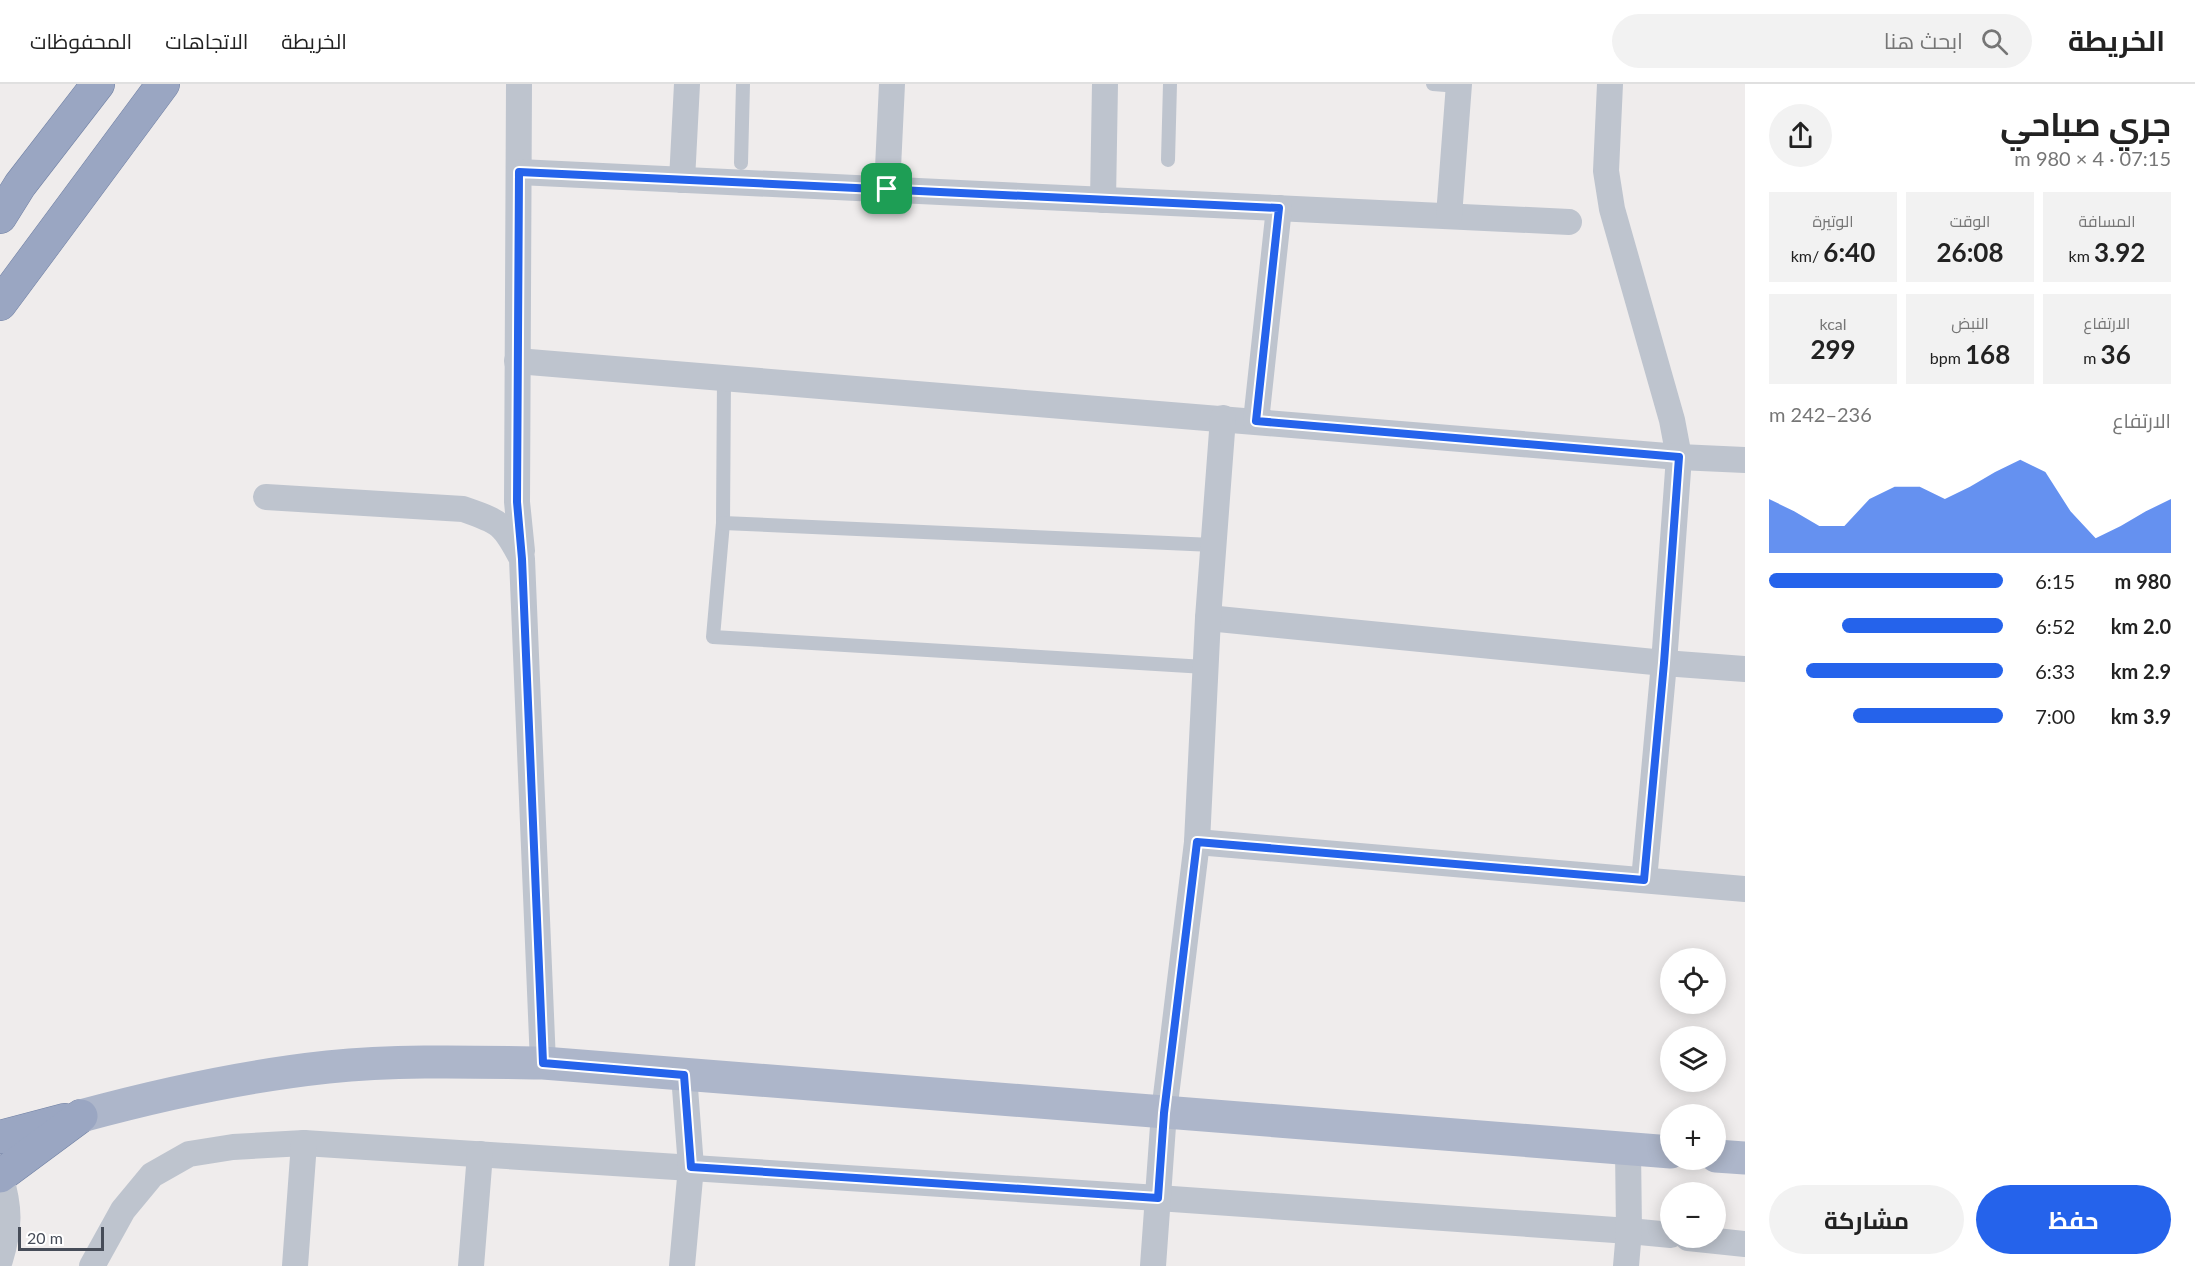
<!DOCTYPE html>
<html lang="ar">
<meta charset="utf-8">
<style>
:root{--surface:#fff;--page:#f2f2f2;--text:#222;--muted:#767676;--line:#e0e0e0;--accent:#2563eb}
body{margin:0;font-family:Lato,Cairo,sans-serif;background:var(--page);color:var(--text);direction:rtl;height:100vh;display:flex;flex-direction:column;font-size:22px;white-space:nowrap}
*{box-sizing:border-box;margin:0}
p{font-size:20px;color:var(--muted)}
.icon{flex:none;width:33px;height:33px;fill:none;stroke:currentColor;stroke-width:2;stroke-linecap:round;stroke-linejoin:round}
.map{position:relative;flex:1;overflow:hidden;direction:ltr}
.side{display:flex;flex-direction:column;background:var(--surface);width:450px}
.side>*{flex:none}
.buttons{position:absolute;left:1660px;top:864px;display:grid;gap:12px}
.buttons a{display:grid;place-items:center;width:66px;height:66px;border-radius:50%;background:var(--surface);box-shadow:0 3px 15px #0003;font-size:30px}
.scale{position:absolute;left:18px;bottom:15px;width:86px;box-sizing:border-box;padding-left:6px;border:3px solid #464c58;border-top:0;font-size:16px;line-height:21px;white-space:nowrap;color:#464c58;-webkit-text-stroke:4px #fff;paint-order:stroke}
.pin{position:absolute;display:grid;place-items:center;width:51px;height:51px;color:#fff;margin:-26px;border-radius:12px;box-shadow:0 3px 9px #0006}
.round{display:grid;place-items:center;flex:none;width:63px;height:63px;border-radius:32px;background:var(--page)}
.summary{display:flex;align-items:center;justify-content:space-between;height:102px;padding:0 24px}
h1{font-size:33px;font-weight:700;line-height:45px}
.stats{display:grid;grid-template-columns:repeat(3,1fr);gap:9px;height:102px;padding:6px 24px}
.stats div{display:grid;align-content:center;border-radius:0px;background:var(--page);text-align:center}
.stats b{font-size:26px;font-weight:700}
.stats small{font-size:16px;font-weight:400}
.stats p{font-size:16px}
.chart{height:168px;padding:12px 24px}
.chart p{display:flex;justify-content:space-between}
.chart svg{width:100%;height:108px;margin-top:6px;fill:var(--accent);opacity:.7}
.button{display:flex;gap:12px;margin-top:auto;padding:12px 24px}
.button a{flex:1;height:69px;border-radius:36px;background:var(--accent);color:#fff;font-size:24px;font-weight:700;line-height:69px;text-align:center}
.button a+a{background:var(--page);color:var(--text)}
ul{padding:0 24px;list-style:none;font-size:20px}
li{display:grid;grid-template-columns:96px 72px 1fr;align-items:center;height:45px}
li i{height:15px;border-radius:8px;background:var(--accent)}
header{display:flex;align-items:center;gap:36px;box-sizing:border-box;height:84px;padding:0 30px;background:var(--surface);border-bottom:2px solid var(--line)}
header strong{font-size:28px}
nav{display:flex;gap:33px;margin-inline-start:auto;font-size:21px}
.search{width:420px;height:54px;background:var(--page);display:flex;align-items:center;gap:15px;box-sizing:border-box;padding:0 21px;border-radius:33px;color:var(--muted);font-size:22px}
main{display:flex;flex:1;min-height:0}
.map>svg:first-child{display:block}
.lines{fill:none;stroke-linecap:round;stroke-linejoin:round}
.trunk-casing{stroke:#7181a4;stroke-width:34}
.service{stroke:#bec4ce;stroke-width:14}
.minor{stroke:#bec4ce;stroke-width:26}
.primary{stroke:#adb6ca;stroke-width:33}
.trunk{stroke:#9aa6c2;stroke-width:33}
.route-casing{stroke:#fff;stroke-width:12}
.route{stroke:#2563eb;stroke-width:8}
</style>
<header>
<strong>الخريطة</strong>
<div class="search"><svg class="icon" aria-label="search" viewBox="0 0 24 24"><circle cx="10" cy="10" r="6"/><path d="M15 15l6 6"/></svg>ابحث هنا</div>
<nav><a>الخريطة</a><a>الاتجاهات</a><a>المحفوظات</a></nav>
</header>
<main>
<section class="side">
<div class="summary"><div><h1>جري صباحي</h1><p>07:15 · 4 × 980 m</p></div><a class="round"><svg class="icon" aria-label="share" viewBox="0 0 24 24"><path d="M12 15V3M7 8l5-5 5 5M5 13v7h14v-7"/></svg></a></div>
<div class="stats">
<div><p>المسافة</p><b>3.92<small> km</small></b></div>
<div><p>الوقت</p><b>26:08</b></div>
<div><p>الوتيرة</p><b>6:40<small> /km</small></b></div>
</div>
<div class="stats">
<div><p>الارتفاع</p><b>36<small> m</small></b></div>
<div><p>النبض</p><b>168<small> bpm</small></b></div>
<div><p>kcal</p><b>299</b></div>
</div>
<div class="chart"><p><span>الارتفاع</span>236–242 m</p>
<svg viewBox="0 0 160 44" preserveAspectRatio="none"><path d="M0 44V22L10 27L20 33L30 33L40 22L50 17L60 17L70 22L80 17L90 11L100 6L110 11L120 27L130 38L140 33L150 27L160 22V44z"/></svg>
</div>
<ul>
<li><b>980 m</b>6:15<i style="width:100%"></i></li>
<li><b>2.0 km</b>6:52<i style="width:69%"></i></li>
<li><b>2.9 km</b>6:33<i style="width:84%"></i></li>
<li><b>3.9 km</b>7:00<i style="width:64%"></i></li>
</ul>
<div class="button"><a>حفظ</a><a>مشاركة</a></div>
</section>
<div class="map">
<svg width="1745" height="1182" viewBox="0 0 1745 1182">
<rect width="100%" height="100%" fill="#efecec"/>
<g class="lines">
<defs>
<g id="trunk">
<polyline points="0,133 20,101 98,0"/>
<polyline points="0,220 163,0"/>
<polyline points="0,1053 65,1036"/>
<polyline points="0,1092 81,1032"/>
</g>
</defs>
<use href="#trunk" class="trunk-casing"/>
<g class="service">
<polyline points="1433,0 1459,2"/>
<polyline points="1168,76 1170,0"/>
<polyline points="741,79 743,0"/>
<polyline points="724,294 723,439 713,553 1205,583"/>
<polyline points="723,439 1213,461"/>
</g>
<g class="minor">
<polyline points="519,0 517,418 522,467"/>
<polyline points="1610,0 1606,87 1612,125 1672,336 1679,373 1664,579 1644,796"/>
<polyline points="519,88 1569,138"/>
<polyline points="682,96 687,0"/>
<polyline points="887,105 892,0"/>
<polyline points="1103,116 1105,0"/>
<polyline points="1449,132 1459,0"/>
<polyline points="517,277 1679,373 1745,376"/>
<polyline points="1256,337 1279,124"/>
<path d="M266,413L463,425C501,438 504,440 522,475L543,979"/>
<polyline points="1208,534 1664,579 1745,585"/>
<polyline points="1197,758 1745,805"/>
<path d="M0,1091C10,1124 10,1143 0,1176"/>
<polyline points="1688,1154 1745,1160"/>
<polyline points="92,1182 123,1126 152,1091 189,1070 233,1063 304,1059 1158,1114 1629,1147 1671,1151"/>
<polyline points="295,1182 304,1059"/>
<polyline points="471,1182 480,1070"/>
<polyline points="682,1182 691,1083 684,991"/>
<polyline points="1153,1182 1164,1028 1197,758 1208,534 1223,334"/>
<polyline points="1626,1182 1629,1147 1628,1065"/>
</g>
<g class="primary">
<path d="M81,1032C162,1010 244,992 328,983C399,976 471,978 543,979L1671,1068"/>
<polyline points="1716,1072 1745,1074"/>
</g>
<use href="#trunk" class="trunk"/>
</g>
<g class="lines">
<defs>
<polygon id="route" points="519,88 1279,124 1256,337 1679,373 1664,579 1644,796 1197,758 1164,1029 1158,1114 691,1083 684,991 543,979 522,475 517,418"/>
</defs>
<use href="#route" class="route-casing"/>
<use href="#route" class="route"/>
</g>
</svg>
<div class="buttons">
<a><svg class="icon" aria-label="locate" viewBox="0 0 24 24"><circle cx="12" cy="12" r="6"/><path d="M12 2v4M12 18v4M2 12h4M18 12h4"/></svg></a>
<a><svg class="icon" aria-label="layers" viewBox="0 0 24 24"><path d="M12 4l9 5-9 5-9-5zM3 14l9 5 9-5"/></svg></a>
<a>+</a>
<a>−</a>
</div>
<div class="scale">20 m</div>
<div class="pin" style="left:887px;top:105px;background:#1e9e55"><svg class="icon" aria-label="arrive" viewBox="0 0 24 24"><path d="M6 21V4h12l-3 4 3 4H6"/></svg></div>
</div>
</main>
